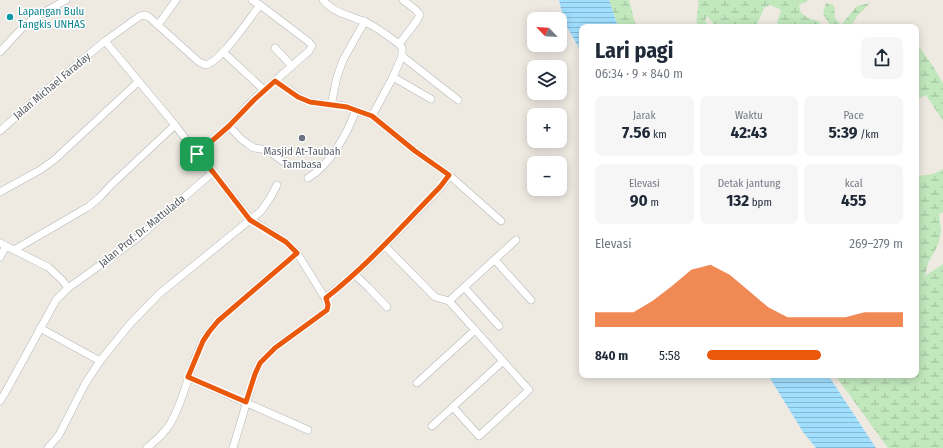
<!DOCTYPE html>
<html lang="id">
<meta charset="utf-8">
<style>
:root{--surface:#fff;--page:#f6f6f7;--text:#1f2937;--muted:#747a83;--accent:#ea580c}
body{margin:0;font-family:"Fira Sans Condensed",sans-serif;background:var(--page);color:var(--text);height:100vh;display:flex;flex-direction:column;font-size:15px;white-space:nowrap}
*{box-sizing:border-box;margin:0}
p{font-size:13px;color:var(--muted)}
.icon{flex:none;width:22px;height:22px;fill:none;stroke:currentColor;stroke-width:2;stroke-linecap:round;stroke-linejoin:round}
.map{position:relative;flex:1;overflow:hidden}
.drawer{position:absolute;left:579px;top:24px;width:340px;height:354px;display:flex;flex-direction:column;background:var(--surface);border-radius:8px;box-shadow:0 2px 10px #0003}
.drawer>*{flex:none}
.needle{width:26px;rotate:295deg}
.fabs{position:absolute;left:527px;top:12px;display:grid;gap:8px}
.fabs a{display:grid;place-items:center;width:40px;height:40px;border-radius:8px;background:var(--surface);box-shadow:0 2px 10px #0003;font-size:20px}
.pin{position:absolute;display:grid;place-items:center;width:34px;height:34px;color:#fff;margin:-17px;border-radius:8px;box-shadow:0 2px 6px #0006}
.round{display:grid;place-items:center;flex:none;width:42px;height:42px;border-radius:8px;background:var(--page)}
.head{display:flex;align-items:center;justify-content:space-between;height:68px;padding:0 16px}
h1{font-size:22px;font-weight:700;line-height:30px}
.metrics{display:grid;grid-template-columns:repeat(3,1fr);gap:6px;height:68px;padding:4px 16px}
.metrics div{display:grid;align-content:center;border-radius:8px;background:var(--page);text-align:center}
.metrics b{font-size:17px;font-weight:700}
.metrics small{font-size:11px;font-weight:400}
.metrics p{font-size:11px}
.chart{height:112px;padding:8px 16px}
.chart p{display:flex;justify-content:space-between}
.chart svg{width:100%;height:72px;margin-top:4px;fill:var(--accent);opacity:.7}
ul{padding:0 16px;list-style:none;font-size:13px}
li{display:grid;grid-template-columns:64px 48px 1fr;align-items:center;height:30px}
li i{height:10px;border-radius:5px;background:var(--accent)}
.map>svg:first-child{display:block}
.wetland{fill:url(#wetland-marsh)}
.water{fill:url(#water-rules)}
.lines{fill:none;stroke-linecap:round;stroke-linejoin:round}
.street-casing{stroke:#b3b6ba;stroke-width:8}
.street{stroke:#fff;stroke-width:7}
.route-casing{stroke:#fff;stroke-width:8}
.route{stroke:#ea580c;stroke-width:5}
.culture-dot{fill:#0f9aa8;stroke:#fff;stroke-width:1.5}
.worship-dot{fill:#6b7280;stroke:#fff;stroke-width:1.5}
.labels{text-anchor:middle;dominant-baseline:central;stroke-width:3;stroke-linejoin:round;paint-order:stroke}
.culture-label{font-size:11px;fill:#0d838f;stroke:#fff;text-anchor:start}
.street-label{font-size:11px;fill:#5a5f64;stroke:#fff}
.worship-label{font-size:11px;fill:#5b616d;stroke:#fff}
</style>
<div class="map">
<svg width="943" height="448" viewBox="0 0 943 448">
<defs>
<pattern id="wetland-marsh" width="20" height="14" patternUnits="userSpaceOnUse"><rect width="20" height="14" fill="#c1e7bd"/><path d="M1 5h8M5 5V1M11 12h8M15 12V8" fill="none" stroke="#a0be9d"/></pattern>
<pattern id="water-rules" width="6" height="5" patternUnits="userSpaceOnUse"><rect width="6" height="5" fill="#a1dfff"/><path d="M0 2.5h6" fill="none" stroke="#86b8d2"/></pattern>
</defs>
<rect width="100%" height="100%" fill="#eeeae2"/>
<g class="wetland">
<polygon points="609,0 629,0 636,27 618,27"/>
<path d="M698,0H809L799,5L801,13L808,18L820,22L818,27H780L779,26L777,22L781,10L770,5L764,8L756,27H716L707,16L705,21L710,27H698C694,18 700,9 698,0Z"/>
<polygon points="826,3 834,5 835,18 841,25 857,6 870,3 858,15 850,27 831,27 830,25 823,14"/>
<polygon points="916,42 932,65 943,83 943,121 926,95 916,100"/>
<polygon points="943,169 943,213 939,213 941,232 938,245 928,263 925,276 943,264 943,448 888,448 835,375 916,375 916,175 918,176 933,174"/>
</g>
<g class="water">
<polygon points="559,0 609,0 618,27 582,27 582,53 564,22"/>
<polygon points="768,375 828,375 876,448 816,448 803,432"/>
</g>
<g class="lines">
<defs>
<g id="street">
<path d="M323,0C335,14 349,15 365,22C377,27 388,36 399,44L402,48V56L393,77L372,116"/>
<polyline points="158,25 176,0"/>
<polyline points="105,41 175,125 197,154 213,172 250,219 286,242 297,253 325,298 328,305 327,310 275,348 260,363 255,374 233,448"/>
<polyline points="399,44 416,22 420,15 416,10 403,0"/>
<polyline points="275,48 292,66"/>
<polyline points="0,52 24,26 37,16 66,0"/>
<polyline points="223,52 264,90"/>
<polyline points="402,56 458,100"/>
<polyline points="393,77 431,99"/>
<polyline points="275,81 304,100 316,103 339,105 347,107 372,116 415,151 449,175 501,221"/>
<polyline points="331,105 337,77 343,60 365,21"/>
<polyline points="229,126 241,139 248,144 254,148 267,150 284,162"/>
<path d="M0,131L45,91L105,41L140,16L145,15L149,17L199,62L206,65C222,60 249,19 260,5"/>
<polyline points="197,154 229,126 253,100 309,51 312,46 309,42 260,5 252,0"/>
<path d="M308,178C331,164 347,134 356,110"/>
<polyline points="0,192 40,170 54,160 138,82"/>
<polyline points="0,243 48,267 62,280 68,288"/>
<polyline points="384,245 435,297 449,301 529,390 479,436 453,407"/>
<polyline points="14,250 88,207 99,198 111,185 175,125"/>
<polyline points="0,257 6,246"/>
<polyline points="495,260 531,300"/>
<polyline points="354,274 369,288 387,307"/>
<polyline points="464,287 499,326"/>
<polyline points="325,298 343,284 373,257 441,187 449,175"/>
<polyline points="449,301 516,240"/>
<polyline points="40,328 100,361"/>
<polyline points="188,377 308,430"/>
<polyline points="417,383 475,330"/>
<polyline points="0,401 5,393 56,300 68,288 124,248 140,236 213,172"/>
<polyline points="432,426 503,361"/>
<polyline points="48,448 59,435 85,384 100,361 130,324 159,294 261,211 270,198 277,185"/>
<path d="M147,448C155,441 165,433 170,424C185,399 189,367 203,341C207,333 213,327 218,321L297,253"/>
</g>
</defs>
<use href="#street" class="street-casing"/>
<use href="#street" class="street"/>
</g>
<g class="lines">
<defs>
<path id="route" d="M275,81L298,97L310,102L347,107L372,116L415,151L449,175L440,187C403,225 368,265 326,298L328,305L327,310L275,348L260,363L255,374L246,402L188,377L203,341L209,332L218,321L297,253L286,242L250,220L213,172L197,154L229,126L254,100Z"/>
</defs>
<use href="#route" class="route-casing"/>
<use href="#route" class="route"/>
</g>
<circle class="culture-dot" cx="10" cy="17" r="4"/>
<circle class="worship-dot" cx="302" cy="138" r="4"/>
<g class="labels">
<g class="culture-label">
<text x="18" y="11">Lapangan Bulu<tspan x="18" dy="13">Tangkis UNHAS</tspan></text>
</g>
<g class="street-label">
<text transform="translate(52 86) rotate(-40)">Jalan Michael Faraday</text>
<text transform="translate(142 231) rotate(-39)">Jalan Prof. Dr. Mattulada</text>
</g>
<g class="worship-label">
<text x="302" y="151">Masjid At-Taubah<tspan x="302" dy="13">Tambasa</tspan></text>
</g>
</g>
</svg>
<div class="fabs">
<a><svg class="needle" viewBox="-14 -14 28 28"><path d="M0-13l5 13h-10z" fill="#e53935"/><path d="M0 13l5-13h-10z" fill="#747a83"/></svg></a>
<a><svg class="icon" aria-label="layers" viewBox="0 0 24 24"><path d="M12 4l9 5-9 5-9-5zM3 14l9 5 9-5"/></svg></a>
<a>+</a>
<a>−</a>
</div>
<div class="pin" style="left:197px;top:154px;background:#1e9e55"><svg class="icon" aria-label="arrive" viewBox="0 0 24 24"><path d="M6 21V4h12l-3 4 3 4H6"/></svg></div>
<section class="drawer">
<div class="head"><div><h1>Lari pagi</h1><p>06:34 · 9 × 840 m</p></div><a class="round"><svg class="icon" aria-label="share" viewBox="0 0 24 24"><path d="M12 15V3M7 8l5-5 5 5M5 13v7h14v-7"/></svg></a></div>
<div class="metrics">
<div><p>Jarak</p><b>7.56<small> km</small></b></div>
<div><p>Waktu</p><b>42:43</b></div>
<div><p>Pace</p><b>5:39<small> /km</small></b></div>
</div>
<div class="metrics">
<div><p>Elevasi</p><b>90<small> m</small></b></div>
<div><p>Detak jantung</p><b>132<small> bpm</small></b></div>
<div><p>kcal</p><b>455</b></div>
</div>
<div class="chart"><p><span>Elevasi</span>269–279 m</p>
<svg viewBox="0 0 160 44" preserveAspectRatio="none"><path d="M0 44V35L10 35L20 35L30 28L40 19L50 9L60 6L70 12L80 22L90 32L100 38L110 38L120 38L130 38L140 35L150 35L160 35V44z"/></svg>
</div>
<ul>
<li><b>840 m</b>5:58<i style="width:58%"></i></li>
</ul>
</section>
</div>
